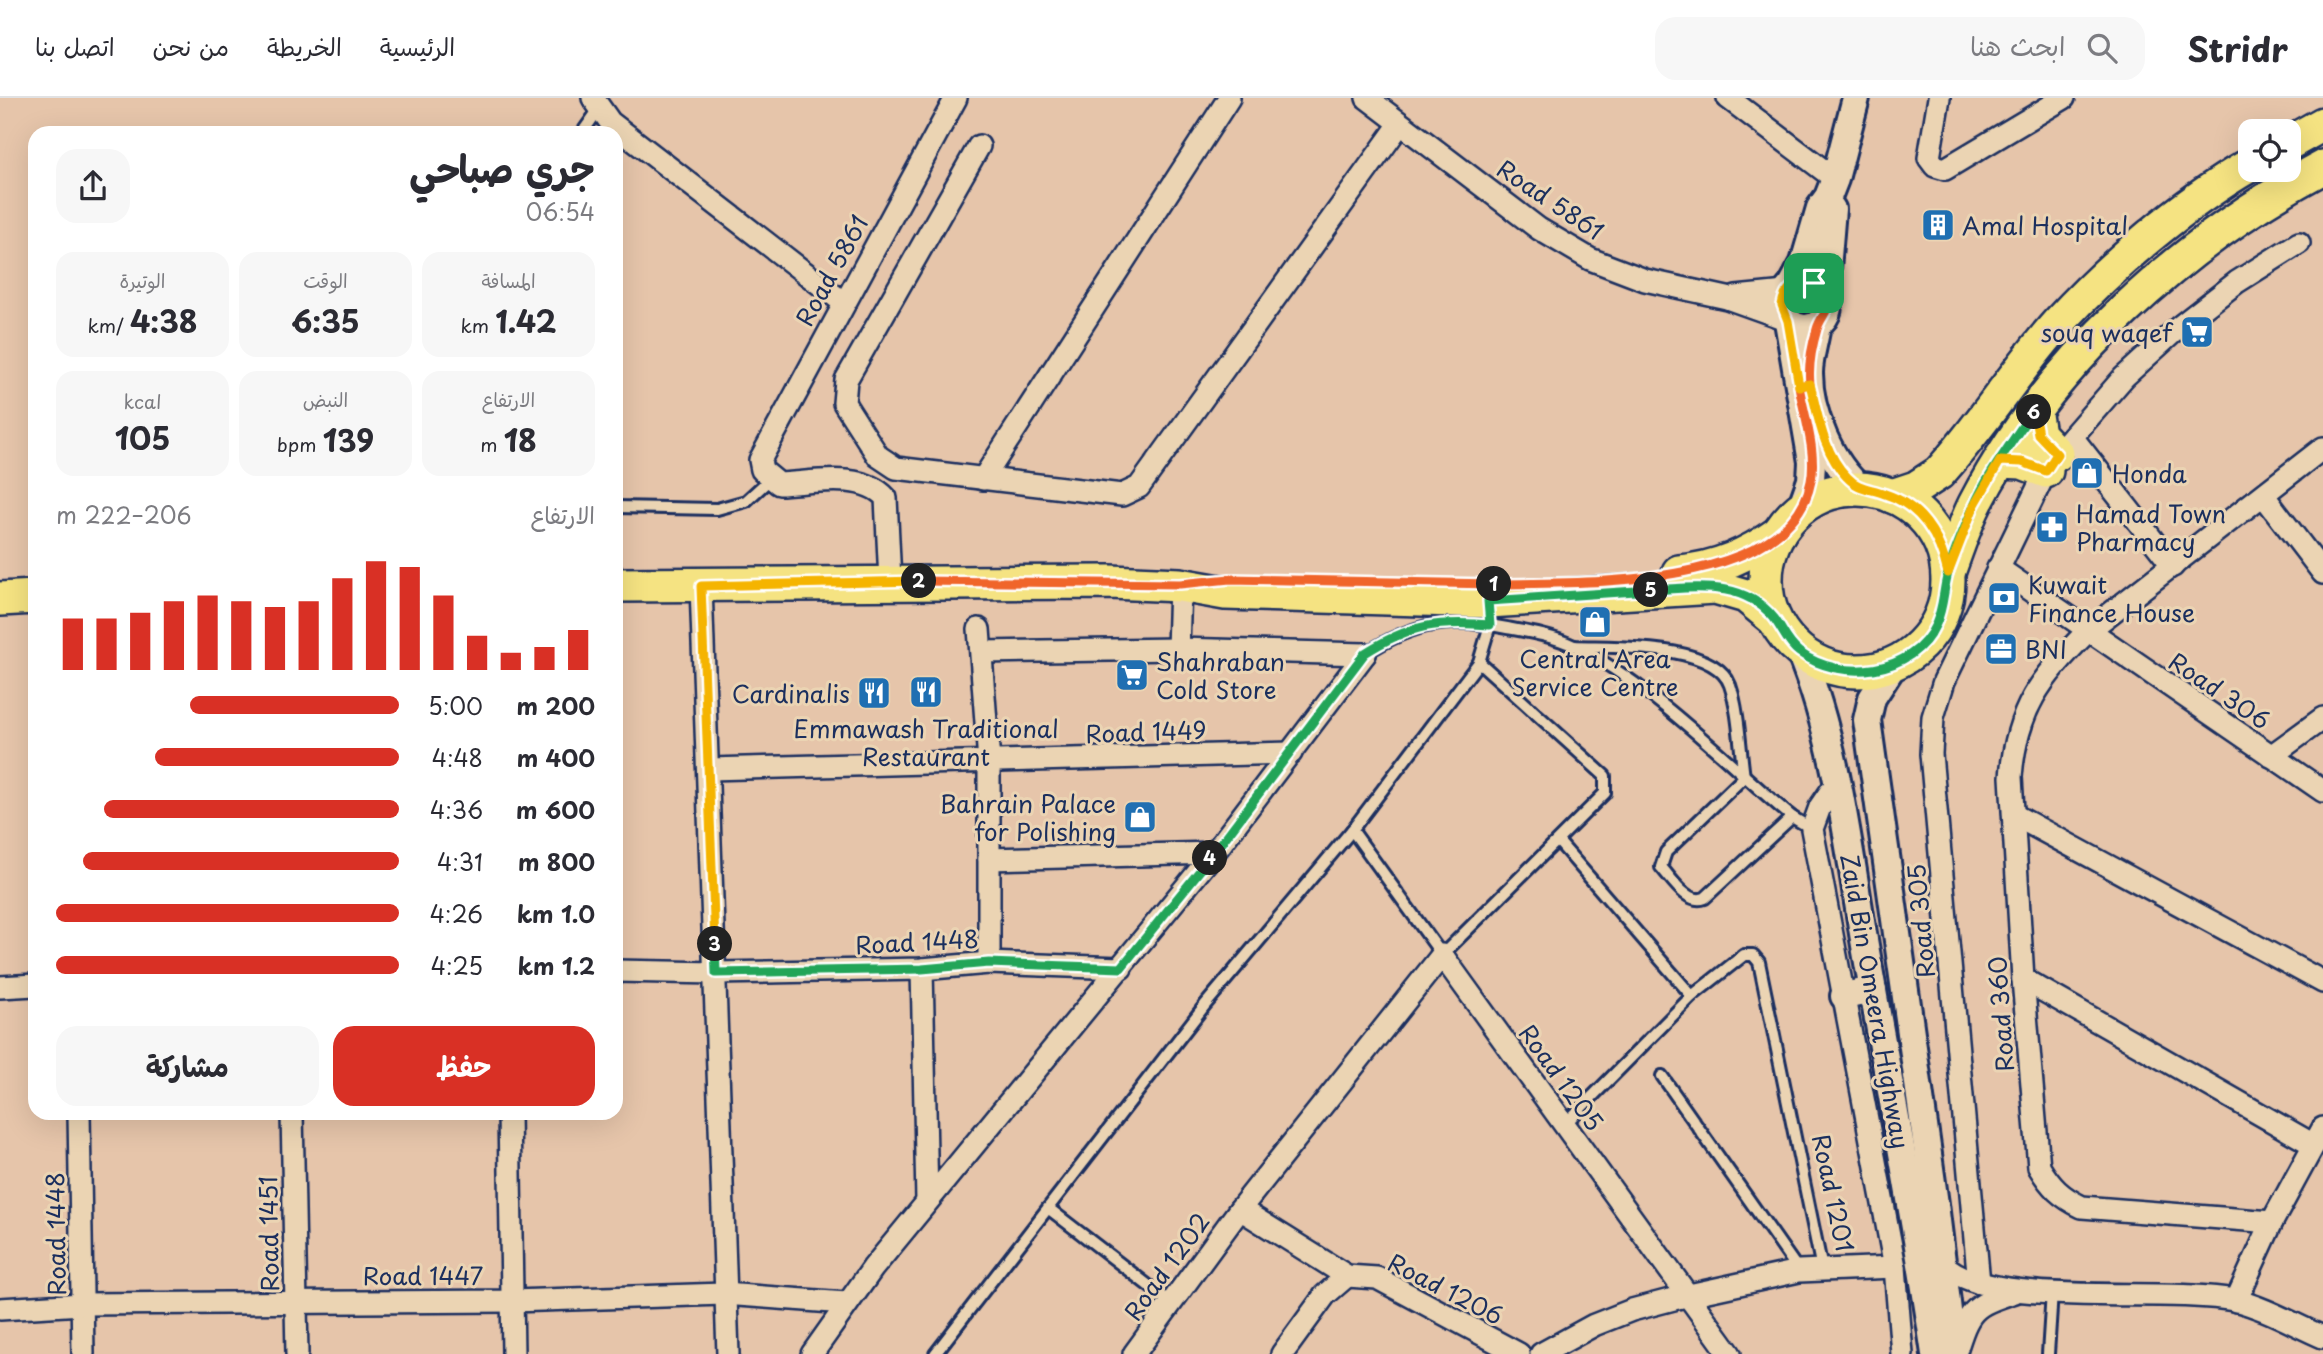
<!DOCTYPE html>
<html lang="ar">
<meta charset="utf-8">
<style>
:root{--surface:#fff;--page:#f7f7f7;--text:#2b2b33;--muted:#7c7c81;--line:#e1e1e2;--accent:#d93025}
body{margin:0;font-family:"Playpen Sans","Playpen Sans Arabic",sans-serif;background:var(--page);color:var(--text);direction:rtl;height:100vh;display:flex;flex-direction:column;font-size:26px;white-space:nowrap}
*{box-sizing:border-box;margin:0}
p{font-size:23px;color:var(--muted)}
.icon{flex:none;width:38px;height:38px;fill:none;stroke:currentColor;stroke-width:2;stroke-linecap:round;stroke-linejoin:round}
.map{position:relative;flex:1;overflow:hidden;direction:ltr}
.panel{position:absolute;left:28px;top:28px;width:595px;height:994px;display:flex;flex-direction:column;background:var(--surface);border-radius:21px;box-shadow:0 7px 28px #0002;direction:rtl}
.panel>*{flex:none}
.tools{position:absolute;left:2238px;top:21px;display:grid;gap:14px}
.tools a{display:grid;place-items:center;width:63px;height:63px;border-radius:14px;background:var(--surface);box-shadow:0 7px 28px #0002;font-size:35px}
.pin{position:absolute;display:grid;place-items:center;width:60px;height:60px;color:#fff;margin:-30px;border-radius:14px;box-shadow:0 4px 10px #0006}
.km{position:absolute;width:35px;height:35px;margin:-18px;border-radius:50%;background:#222;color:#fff;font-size:19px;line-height:35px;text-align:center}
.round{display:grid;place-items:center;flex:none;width:74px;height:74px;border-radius:21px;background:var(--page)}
.headline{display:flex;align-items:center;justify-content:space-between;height:119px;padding:0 28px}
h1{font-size:38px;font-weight:700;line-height:52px}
.stats{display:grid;grid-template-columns:repeat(3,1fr);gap:10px;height:119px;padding:7px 28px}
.stats div{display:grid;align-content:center;border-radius:18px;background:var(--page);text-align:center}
.stats b{font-size:30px;font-weight:700}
.stats small{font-size:19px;font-weight:400}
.stats p{font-size:19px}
.chart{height:196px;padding:14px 28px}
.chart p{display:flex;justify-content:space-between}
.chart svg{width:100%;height:126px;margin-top:7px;stroke:var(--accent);stroke-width:6}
.primary-button{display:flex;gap:14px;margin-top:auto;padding:14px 28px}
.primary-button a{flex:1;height:80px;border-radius:21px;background:var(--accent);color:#fff;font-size:28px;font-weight:700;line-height:80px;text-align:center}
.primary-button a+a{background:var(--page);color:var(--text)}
ul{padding:0 28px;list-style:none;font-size:23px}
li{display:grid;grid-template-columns:112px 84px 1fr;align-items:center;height:52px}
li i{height:18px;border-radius:9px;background:var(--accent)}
header{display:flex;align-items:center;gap:42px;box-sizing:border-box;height:98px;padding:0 35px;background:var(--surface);border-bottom:2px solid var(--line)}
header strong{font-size:33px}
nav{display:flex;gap:38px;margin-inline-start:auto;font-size:24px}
.search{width:490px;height:63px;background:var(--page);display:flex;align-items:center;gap:18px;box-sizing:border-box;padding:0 24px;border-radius:21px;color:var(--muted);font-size:26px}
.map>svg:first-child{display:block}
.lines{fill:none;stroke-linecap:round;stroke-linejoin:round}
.service-casing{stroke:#1b2f5e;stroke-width:16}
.minor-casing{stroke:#1b2f5e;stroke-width:26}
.tertiary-casing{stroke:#1b2f5e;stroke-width:32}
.primary-casing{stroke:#1b2f5e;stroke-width:38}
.service{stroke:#ebd4b3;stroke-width:10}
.minor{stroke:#ebd4b3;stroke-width:21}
.tertiary{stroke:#ebd4b3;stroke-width:26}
.primary{stroke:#f5e382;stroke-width:33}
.split-1-casing{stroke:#fff;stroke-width:14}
.split-2-casing{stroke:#fff;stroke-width:14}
.split-3-casing{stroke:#fff;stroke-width:14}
.split-4-casing{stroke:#fff;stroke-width:14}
.split-5-casing{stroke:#fff;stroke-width:14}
.split-6-casing{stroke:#fff;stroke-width:14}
.split-7-casing{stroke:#fff;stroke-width:14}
.split-1{stroke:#f0652b;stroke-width:9}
.split-2{stroke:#f0652b;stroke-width:9}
.split-3{stroke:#f5b400;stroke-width:9}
.split-4{stroke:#22a559;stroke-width:9}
.split-5{stroke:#22a559;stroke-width:9}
.split-6{stroke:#22a559;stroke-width:9}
.split-7{stroke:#f5b400;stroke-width:9}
.labels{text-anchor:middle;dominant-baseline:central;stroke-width:6;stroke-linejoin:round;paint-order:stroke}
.street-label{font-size:24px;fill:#1b2f5e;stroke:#ebd4b3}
.poi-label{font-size:24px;fill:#1b2f5e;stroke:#ebd4b3;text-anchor:start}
</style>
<header>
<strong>Stridr</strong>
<div class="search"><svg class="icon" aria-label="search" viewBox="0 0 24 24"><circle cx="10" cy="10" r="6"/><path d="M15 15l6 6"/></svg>ابحث هنا</div>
<nav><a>الرئيسية</a><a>الخريطة</a><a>من نحن</a><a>اتصل بنا</a></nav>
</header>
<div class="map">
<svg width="2323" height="1256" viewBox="0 0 2323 1256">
<rect width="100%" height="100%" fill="#e6c5aa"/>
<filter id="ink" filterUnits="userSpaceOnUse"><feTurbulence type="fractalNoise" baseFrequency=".0143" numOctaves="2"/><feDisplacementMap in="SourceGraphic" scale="14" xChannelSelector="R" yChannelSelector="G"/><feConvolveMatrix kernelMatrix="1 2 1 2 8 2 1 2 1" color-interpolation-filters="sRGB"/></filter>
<g filter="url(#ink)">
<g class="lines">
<defs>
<g id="service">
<polyline points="582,35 599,11"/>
<polyline points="616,409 717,411 746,403 770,381"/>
<path d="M1574,548C1611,550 1714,544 1730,587C1739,613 1740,651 1744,679L1666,754L1661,769C1672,781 1687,807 1705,800L1792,719"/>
<path d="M1365,556C1414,524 1450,519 1507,530C1529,534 1553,538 1574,548C1649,584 1727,665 1792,719L1812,731"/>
<polyline points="1352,732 1442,857 1605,695 1605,678 1479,564"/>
<polyline points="1558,743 1692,898"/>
<polyline points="1662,978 1799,1173"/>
<polyline points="1564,1027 1692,898 1744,857 1753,857 1759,864 1822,1171"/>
<polyline points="1048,1110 1171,1205"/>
<polyline points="935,1256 1205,907 1352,732 1479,564 1490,527 1489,508"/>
<polyline points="2048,1256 2052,1194"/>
</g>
<g id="minor">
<polyline points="593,0 610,24 844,205"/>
<polyline points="1367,0 1539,131 1590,161 1645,182 1727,200 1786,221"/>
<polyline points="1728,0 1835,81"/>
<polyline points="1939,0 1929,60 1935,68 1945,71 2064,0"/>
<polyline points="979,48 846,282 844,305 878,358 896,370 1122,397 1139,389 1400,26"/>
<polyline points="1736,199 1786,194"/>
<polyline points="2072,339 2173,468"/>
<polyline points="983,381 1229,0"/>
<polyline points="2264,398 2323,475"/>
<polyline points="1998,470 2323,693"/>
<path d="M890,483L886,400C863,373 811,385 779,386L762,372L760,362L956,0"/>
<polyline points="701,488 728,1256"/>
<polyline points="979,531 989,664 989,865"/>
<polyline points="1178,551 1180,487"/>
<polyline points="982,554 1178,551 1365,556"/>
<polyline points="2271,658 2323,620"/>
<polyline points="710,671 1291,655"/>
<polyline points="1837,684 1820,709 1812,731 1895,1169 1902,1256"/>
<polyline points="2014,717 2323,884"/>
<polyline points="989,761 1214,755"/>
<polyline points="922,871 927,1103"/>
<polyline points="616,873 716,875 922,871 989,865 1121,870"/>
<polyline points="2023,881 2314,1047"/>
<polyline points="0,889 35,887"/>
<polyline points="79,1015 83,1256"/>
<polyline points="292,1015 297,1256"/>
<polyline points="509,1015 513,1256"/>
<polyline points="1240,1111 1347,1178 1377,1180 1519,1256"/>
<path d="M2272,1124L2082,1109C2061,1099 2051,1089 2039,1069L2023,881L2011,679C2016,612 2041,579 2088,533L2323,350"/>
<path d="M1942,1165C1988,1213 2165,1188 2234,1202C2264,1209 2295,1227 2323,1239"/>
<polyline points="1979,1185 1931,656 1933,619 1944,583 2046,373 2057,356 2124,279 2179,229 2237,184 2299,145"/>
<polyline points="2236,1203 2272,1124 2323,1030"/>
<polyline points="0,1211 82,1206 512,1203 724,1196 846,1205"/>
<polyline points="812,1256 873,1170 1214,755 1365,556"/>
<polyline points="1134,1256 1240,1111 1442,857 1730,1256"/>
<polyline points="1282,1256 1325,1197 1347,1178"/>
<polyline points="1541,1256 1594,1227 1632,1212 1689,1197 1799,1173 1895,1169"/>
<path d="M1955,1256C1969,1212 1971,1208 2015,1194"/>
</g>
<g id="tertiary">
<circle cx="1805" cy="207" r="23"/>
<polyline points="1791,189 1804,165 1820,110 1828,99 1835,81 1856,0"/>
<polyline points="1825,195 1832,111"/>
<polyline points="1788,223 1812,364 1811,382 1801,410"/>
<path d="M1817,227C1815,242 1809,260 1809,275C1809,315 1831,366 1861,391"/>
<path d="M1800,554C1839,650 1849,757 1867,859C1890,991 1916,1123 1935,1256"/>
<polyline points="1894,566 1872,600 1867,622 1935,1106 1953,1254"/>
<polyline points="1844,898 1873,892"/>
</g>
<g id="primary">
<polyline points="2289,45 2323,26"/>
<polyline points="2034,311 2038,336 2057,356"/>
<polyline points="2000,363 2022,364 2046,373"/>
<circle cx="1857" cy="482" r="91"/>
<path d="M1892,398L1916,390L1939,375C1982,328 2015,273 2058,225C2111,167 2183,106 2250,67"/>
<path d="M1679,474C1717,471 1748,457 1779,435"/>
<path d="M1948,475C1956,453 1964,428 1975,406C2048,265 2184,143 2323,69"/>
<polyline points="616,487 1110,484 1180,487 1225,495 1488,503 1715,489 1746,498 1774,521"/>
<polyline points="0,501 35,499"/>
</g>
</defs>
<use href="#service" class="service-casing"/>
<use href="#minor" class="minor-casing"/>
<use href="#tertiary" class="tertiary-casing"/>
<use href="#primary" class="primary-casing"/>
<use href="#service" class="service"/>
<use href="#minor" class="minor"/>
<use href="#tertiary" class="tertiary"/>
<use href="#primary" class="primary"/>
</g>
</g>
<g class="lines" filter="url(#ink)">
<defs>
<path id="split-1" d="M1494,486C1579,484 1790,493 1811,383C1817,353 1804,317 1799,288L1810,286C1808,268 1812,248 1817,231C1822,213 1843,203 1814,185"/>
<polyline id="split-2" points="919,483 1180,486 1230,481 1494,486"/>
<polyline id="split-3" points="715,846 701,488 919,483"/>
<polyline id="split-4" points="715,846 716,875 922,871 989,865 1121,870 1210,760"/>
<path id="split-5" d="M1210,760L1365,555C1409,527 1438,522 1490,527L1488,503L1651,492"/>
<path id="split-6" d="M1651,492C1695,490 1742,481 1774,520C1783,532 1787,545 1799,554C1841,585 1913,577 1936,526C1944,508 1943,492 1948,475C1954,453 1964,431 1973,410C1988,375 2013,343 2034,311V314"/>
<path id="split-7" d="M1814,185C1797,182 1785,189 1782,207L1788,223L1799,288L1810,286C1818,317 1823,355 1847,379C1859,392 1870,390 1885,396C1922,408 1940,439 1948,475L1974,408L2000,363L2022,364L2046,373L2057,356L2038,336L2034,314"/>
</defs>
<use href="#split-1" class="split-1-casing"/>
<use href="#split-2" class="split-2-casing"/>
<use href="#split-3" class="split-3-casing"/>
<use href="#split-4" class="split-4-casing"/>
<use href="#split-5" class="split-5-casing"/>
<use href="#split-6" class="split-6-casing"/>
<use href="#split-7" class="split-7-casing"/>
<use href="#split-1" class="split-1"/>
<use href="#split-2" class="split-2"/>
<use href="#split-3" class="split-3"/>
<use href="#split-4" class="split-4"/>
<use href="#split-5" class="split-5"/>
<use href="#split-6" class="split-6"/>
<use href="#split-7" class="split-7"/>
</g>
<defs>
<symbol id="building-square" viewBox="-11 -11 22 22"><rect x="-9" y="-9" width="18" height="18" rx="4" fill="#1f6fb2" stroke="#ebd4b3"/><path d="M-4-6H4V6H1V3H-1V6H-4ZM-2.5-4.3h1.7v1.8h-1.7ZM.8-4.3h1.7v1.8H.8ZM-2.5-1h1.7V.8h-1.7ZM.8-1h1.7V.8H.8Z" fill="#fff"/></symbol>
<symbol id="supermarket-square" viewBox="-11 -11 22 22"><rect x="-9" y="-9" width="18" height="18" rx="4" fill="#1f6fb2" stroke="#ebd4b3"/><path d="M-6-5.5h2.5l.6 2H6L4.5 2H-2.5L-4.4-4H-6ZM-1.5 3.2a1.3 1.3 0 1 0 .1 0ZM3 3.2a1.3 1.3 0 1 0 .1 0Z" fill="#fff"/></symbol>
<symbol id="shop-square" viewBox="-11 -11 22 22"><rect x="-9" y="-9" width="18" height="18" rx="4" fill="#1f6fb2" stroke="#ebd4b3"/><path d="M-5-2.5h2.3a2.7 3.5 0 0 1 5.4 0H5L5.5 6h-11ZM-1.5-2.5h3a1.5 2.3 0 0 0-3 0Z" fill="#fff"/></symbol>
<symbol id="pharmacy-square" viewBox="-11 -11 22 22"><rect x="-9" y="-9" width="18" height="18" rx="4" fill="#1f6fb2" stroke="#ebd4b3"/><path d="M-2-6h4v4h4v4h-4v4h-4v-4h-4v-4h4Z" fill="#fff"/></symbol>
<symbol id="bank-square" viewBox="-11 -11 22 22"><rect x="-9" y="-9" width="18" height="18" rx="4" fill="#1f6fb2" stroke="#ebd4b3"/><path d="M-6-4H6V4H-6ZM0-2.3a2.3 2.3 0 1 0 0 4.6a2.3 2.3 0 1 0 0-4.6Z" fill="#fff"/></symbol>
<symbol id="office-square" viewBox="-11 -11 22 22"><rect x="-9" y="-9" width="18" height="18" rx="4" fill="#1f6fb2" stroke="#ebd4b3"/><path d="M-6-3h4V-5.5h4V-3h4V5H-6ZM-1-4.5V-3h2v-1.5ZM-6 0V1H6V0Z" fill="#fff"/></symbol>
<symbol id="restaurant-square" viewBox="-11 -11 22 22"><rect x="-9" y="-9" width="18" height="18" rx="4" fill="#1f6fb2" stroke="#ebd4b3"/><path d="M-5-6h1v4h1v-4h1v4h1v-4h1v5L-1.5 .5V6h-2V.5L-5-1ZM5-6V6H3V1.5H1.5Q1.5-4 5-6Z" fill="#fff"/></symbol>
</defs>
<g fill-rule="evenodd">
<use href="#building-square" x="1919" y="108" width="38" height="38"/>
<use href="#supermarket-square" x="2178" y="215" width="38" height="38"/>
<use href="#shop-square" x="2068" y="356" width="38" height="38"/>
<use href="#pharmacy-square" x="2033" y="410" width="38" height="38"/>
<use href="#bank-square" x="1985" y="481" width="38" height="38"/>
<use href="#shop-square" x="1576" y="505" width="38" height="38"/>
<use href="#office-square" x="1982" y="532" width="38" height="38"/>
<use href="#supermarket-square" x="1113" y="558" width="38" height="38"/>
<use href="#restaurant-square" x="907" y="575" width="38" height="38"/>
<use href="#restaurant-square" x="855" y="576" width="38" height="38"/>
<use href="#shop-square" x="1121" y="700" width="38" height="38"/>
</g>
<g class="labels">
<g class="street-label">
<text transform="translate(1551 101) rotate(34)">Road 5861</text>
<text transform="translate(831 172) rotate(-61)">Road 5861</text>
<text transform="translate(2220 592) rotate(34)">Road 306</text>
<text transform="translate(1146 633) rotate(-2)">Road 1449</text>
<text transform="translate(1920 823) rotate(-95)">Road 305</text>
<text transform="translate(917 843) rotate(-3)">Road 1448</text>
<text transform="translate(1876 903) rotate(80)">Zaid Bin Omeera Highway</text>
<text transform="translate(2000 916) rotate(-94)">Road 360</text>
<text transform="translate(1562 979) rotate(54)">Road 1205</text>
<text transform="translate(1834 1095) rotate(78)">Road 1201</text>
<text transform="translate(55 1136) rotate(-91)">Road 1448</text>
<text transform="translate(268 1136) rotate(-91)">Road 1451</text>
<text transform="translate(1166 1168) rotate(-54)">Road 1202</text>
<text x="423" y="1177">Road 1447</text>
<text transform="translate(1446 1190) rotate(27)">Road 1206</text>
</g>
<g class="poi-label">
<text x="1962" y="127">Amal Hospital</text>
<text x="2172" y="234" text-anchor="end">souq waqef</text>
<text x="2112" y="375">Honda</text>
<text x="2076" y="415">Hamad Town<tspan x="2076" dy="28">Pharmacy</tspan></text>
<text x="2028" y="486">Kuwait<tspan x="2028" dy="28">Finance House</tspan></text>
<text x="2025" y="551">BNI</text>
<text x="1595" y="560" text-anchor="middle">Central Area<tspan x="1595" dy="28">Service Centre</tspan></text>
<text x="1156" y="563">Shahraban<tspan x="1156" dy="28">Cold Store</tspan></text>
<text x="850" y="595" text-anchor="end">Cardinalis</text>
<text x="926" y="630" text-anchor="middle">Emmawash Traditional<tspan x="926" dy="28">Restaurant</tspan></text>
<text x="1116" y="705" text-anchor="end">Bahrain Palace<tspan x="1116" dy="28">for Polishing</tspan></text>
</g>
</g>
</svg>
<div class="tools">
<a><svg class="icon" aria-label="locate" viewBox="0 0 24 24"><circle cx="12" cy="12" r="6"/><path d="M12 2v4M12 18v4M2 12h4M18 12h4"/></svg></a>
</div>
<div class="pin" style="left:1814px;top:185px;background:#1e9e55"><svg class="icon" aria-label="arrive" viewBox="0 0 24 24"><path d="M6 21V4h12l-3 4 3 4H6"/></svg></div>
<b class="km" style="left:1494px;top:486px">1</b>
<b class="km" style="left:919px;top:483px">2</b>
<b class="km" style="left:715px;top:846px">3</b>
<b class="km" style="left:1210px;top:760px">4</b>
<b class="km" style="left:1651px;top:492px">5</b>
<b class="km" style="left:2034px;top:314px">6</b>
<section class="panel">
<div class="headline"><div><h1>جري صباحي</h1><p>06:54</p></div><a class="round"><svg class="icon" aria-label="share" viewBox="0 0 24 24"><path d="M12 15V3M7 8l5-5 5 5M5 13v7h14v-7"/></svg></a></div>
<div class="stats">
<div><p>المسافة</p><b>1.42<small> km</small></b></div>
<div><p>الوقت</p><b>6:35</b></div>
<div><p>الوتيرة</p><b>4:38<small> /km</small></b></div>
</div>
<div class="stats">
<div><p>الارتفاع</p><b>18<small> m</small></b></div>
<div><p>النبض</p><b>139<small> bpm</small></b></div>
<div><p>kcal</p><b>105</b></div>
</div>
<div class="chart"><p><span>الارتفاع</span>206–222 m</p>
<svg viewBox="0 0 160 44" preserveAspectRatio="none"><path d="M5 44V26M15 44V26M25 44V24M35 44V20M45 44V18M55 44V20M65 44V22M75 44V20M85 44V12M95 44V6M105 44V8M115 44V18M125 44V32M135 44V38M145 44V36M155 44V30"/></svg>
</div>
<ul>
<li><b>200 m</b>5:00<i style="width:61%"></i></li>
<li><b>400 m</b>4:48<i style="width:71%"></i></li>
<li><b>600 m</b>4:36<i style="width:86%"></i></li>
<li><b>800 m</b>4:31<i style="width:92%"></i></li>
<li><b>1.0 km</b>4:26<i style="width:100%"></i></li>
<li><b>1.2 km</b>4:25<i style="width:100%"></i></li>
</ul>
<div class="primary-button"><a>حفظ</a><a>مشاركة</a></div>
</section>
</div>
